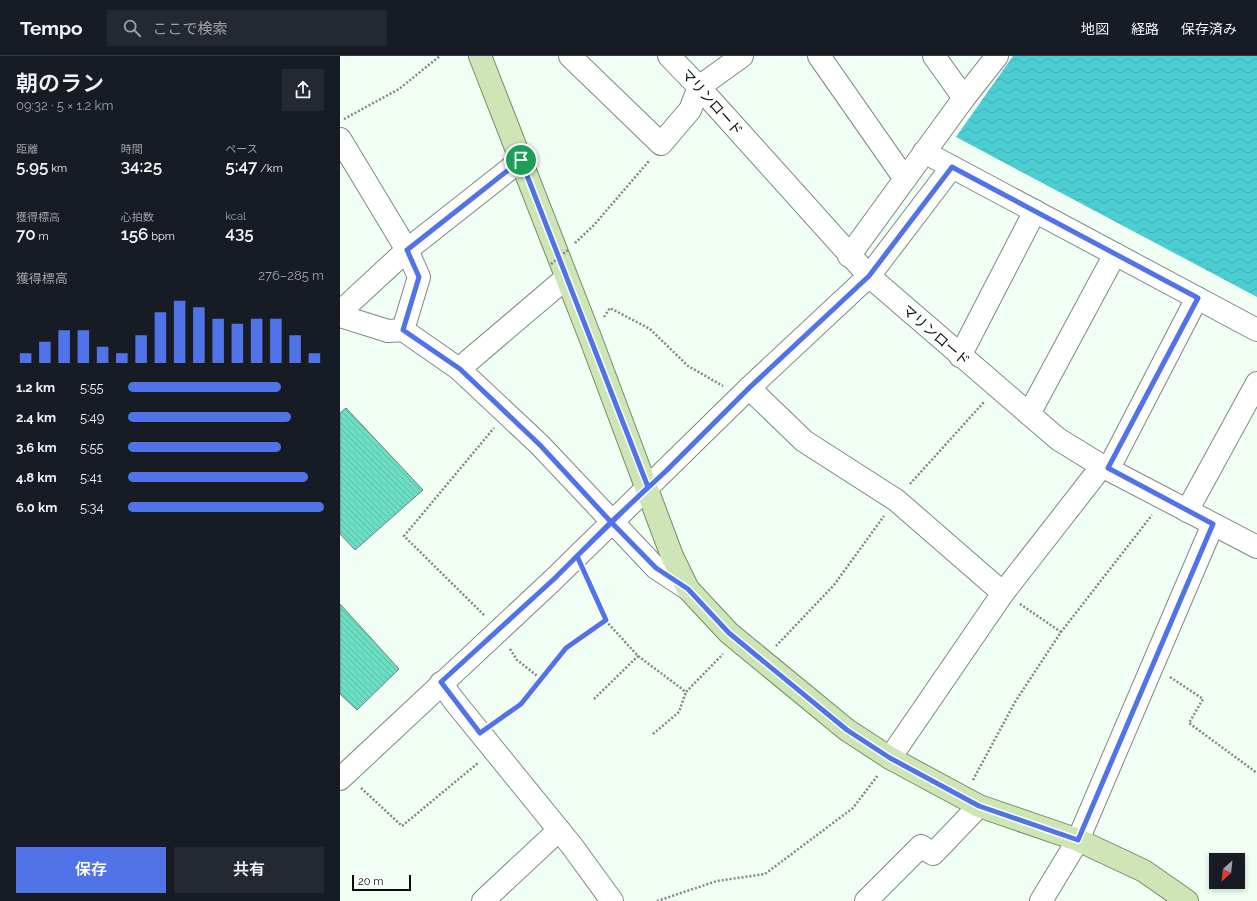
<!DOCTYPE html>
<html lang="ja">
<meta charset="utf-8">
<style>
:root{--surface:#171b24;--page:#242831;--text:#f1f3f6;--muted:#9ea1a6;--line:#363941;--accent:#5074e8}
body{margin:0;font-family:Raleway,"Noto Sans JP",sans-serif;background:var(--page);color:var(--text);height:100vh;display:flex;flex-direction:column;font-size:15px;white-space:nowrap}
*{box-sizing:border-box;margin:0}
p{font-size:13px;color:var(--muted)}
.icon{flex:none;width:22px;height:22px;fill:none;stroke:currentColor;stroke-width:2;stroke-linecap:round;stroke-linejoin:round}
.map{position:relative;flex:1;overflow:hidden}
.sheet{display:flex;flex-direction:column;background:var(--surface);width:340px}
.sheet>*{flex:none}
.needle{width:26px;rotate:207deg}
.tools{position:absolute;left:869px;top:797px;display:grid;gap:8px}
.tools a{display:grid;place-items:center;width:36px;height:36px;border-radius:0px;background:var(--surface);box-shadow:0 2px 6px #0003;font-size:20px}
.scale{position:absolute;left:12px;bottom:10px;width:59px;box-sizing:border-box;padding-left:4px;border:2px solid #090d0a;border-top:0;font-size:11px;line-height:14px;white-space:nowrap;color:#090d0a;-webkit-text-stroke:3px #fff;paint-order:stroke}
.pin{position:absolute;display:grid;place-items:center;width:34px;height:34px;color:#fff;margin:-17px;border:2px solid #fff;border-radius:50%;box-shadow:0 1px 4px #0007}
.round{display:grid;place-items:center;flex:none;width:42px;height:42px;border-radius:0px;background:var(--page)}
.summary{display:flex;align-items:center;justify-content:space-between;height:68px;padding:0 16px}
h1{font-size:22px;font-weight:600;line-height:30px}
.stats{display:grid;grid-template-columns:repeat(3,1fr);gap:6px;height:68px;padding:4px 16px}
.stats div{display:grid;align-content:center}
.stats b{font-size:17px;font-weight:600}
.stats small{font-size:11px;font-weight:400}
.stats p{font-size:11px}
.chart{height:112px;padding:8px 16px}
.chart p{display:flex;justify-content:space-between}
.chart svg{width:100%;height:72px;margin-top:4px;stroke:var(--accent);stroke-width:6}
.cta{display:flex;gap:8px;margin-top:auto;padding:8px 16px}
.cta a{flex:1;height:46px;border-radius:0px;background:var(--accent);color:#fff;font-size:16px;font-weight:600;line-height:46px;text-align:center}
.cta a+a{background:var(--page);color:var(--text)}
ul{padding:0 16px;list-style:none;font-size:13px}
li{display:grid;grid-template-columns:64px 48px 1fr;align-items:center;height:30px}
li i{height:10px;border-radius:5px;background:var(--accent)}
header{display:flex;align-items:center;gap:24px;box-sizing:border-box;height:56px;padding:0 20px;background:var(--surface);border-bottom:1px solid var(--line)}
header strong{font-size:19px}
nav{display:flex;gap:22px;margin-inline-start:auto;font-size:14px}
.search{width:280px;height:36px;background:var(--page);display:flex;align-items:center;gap:10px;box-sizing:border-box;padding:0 14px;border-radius:0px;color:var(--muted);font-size:15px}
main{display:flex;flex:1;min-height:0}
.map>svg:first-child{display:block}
.water{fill:url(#water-waves)}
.building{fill:url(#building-back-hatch);stroke:#717f7b}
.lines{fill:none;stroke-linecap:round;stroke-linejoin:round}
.minor-casing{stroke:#7e8981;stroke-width:24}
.major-casing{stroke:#748e5c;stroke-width:24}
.path{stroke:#808882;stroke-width:2.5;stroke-dasharray:2 2;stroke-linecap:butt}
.minor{stroke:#fff;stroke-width:22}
.major{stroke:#cee5b8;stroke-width:22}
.path-bridge{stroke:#808882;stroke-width:2.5;stroke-dasharray:2 2;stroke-linecap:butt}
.route-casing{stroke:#fff;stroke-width:8}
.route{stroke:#5074e8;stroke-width:5}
.labels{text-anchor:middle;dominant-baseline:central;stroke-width:4;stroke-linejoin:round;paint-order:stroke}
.street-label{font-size:14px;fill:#090d0a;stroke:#fff}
</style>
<header>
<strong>Tempo</strong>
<div class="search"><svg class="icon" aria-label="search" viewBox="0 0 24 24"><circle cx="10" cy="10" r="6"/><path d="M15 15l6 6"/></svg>ここで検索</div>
<nav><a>地図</a><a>経路</a><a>保存済み</a></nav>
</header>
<main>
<section class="sheet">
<div class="summary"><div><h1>朝のラン</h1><p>09:32 · 5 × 1.2 km</p></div><a class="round"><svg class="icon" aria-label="share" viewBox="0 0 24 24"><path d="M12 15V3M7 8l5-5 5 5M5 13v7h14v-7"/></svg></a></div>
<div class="stats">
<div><p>距離</p><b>5.95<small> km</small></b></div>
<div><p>時間</p><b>34:25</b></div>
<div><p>ペース</p><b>5:47<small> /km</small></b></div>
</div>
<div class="stats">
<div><p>獲得標高</p><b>70<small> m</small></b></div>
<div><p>心拍数</p><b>156<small> bpm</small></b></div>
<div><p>kcal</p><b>435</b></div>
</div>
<div class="chart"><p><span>獲得標高</span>276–285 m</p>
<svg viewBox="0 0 160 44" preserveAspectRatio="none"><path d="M5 44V38M15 44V31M25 44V24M35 44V24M45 44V34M55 44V38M65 44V27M75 44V13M85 44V6M95 44V10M105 44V17M115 44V20M125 44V17M135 44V17M145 44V27M155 44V38"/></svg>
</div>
<ul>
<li><b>1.2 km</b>5:55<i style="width:78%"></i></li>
<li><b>2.4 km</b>5:49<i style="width:83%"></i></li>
<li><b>3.6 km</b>5:55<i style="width:78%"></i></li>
<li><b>4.8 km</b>5:41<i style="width:92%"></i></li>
<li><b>6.0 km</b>5:34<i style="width:100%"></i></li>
</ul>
<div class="cta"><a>保存</a><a>共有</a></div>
</section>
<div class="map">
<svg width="917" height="845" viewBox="0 0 917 845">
<defs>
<pattern id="water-waves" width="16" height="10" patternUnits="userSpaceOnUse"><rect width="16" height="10" fill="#4bcdd2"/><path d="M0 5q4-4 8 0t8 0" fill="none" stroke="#40afb3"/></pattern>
<pattern id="building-back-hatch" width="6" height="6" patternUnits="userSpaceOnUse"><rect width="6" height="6" fill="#6bddc3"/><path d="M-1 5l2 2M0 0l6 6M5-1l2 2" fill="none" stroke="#5bbca6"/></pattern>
</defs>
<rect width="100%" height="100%" fill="#f1fef4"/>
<polygon class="water" points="673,0 917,0 917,241 616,81"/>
<g class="building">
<polygon points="6,352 83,434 15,494 0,478 0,357"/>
<polygon points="0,548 59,613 17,654 0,638"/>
</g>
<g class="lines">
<defs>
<g id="minor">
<polyline points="230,0 321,88 350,54 359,31 402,0"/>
<polyline points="329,0 359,31 529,220 718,383 762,410 917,491"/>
<polyline points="479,0 565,123"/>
<polyline points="594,0 624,42"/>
<polyline points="0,83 67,194 79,221 63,274"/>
<polyline points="584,96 917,274"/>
<polyline points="509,200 624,42 657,0"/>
<polyline points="0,256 67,194 181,104"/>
<polyline points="0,260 48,275 63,274 119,313 200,389 316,512 348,533"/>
<polyline points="620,300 695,155"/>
<polyline points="119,313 226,222"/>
<polyline points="409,332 464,385 556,444 663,537"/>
<polyline points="689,358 775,198"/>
<polyline points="769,412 857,242"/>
<polyline points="847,455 917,327"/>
<polyline points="101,627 115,646 232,790 272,845"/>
<polyline points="550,702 663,537 762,410"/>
<polyline points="0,723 214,523 409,332 529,220 612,111"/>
<polyline points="143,845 219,774"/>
<polyline points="526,845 581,790 593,798 639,750"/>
<polyline points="701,845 738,784 873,468"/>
</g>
<polyline id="major" points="140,0 250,281 332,500 348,533 389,577 507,674 550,702 639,750 738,784 804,815 847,845"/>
</defs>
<use href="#minor" class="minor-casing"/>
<use href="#major" class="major-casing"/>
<g class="path">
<polyline points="4,63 59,33 100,0"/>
<polyline points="235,187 254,169 309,105"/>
<polyline points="264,261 270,252 310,273 348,310 383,330"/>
<polyline points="570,428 644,346"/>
<polyline points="246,521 265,564 298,600 346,636 383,598"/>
<polyline points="680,548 721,576"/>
<polyline points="144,559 64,480 154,372"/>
<polyline points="436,590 494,529 544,460"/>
<polyline points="170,593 177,604 201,623"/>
<polyline points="830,621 863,643 849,667 917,717"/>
<polyline points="254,643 298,600"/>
<polyline points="157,665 181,648 226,591 265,564"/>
<polyline points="313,678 339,656 346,636"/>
<polyline points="633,724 675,646 721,576 812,459"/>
<polyline points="21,732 62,770 138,707"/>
<polyline points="317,845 377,825 425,818 513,752 538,719"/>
</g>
<use href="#minor" class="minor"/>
<use href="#major" class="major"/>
<polyline class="path-bridge" points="211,208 228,194"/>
</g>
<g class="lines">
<defs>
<polyline id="route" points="181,104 308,431 237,500 266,564 226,592 181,648 140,677 101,626 214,523 271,466 316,512 348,533 389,577 507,674 550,702 639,750 738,784 873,468 768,412 858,242 612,111 529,220 409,332 326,415 271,466 200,389 120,313 63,274 79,221 67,194 181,104"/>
</defs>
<use href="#route" class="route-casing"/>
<use href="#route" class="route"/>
</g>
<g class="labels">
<g class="street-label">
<text transform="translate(372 46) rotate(48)">マリンロード</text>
<text transform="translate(596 279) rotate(41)">マリンロード</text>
</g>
</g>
</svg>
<div class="tools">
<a><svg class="needle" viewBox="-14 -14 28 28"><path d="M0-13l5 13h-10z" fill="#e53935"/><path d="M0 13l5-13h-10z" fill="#9ea1a6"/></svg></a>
</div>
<div class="scale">20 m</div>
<div class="pin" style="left:181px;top:104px;background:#1e9e55"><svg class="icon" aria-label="arrive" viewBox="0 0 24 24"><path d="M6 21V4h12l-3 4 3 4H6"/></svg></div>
</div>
</main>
